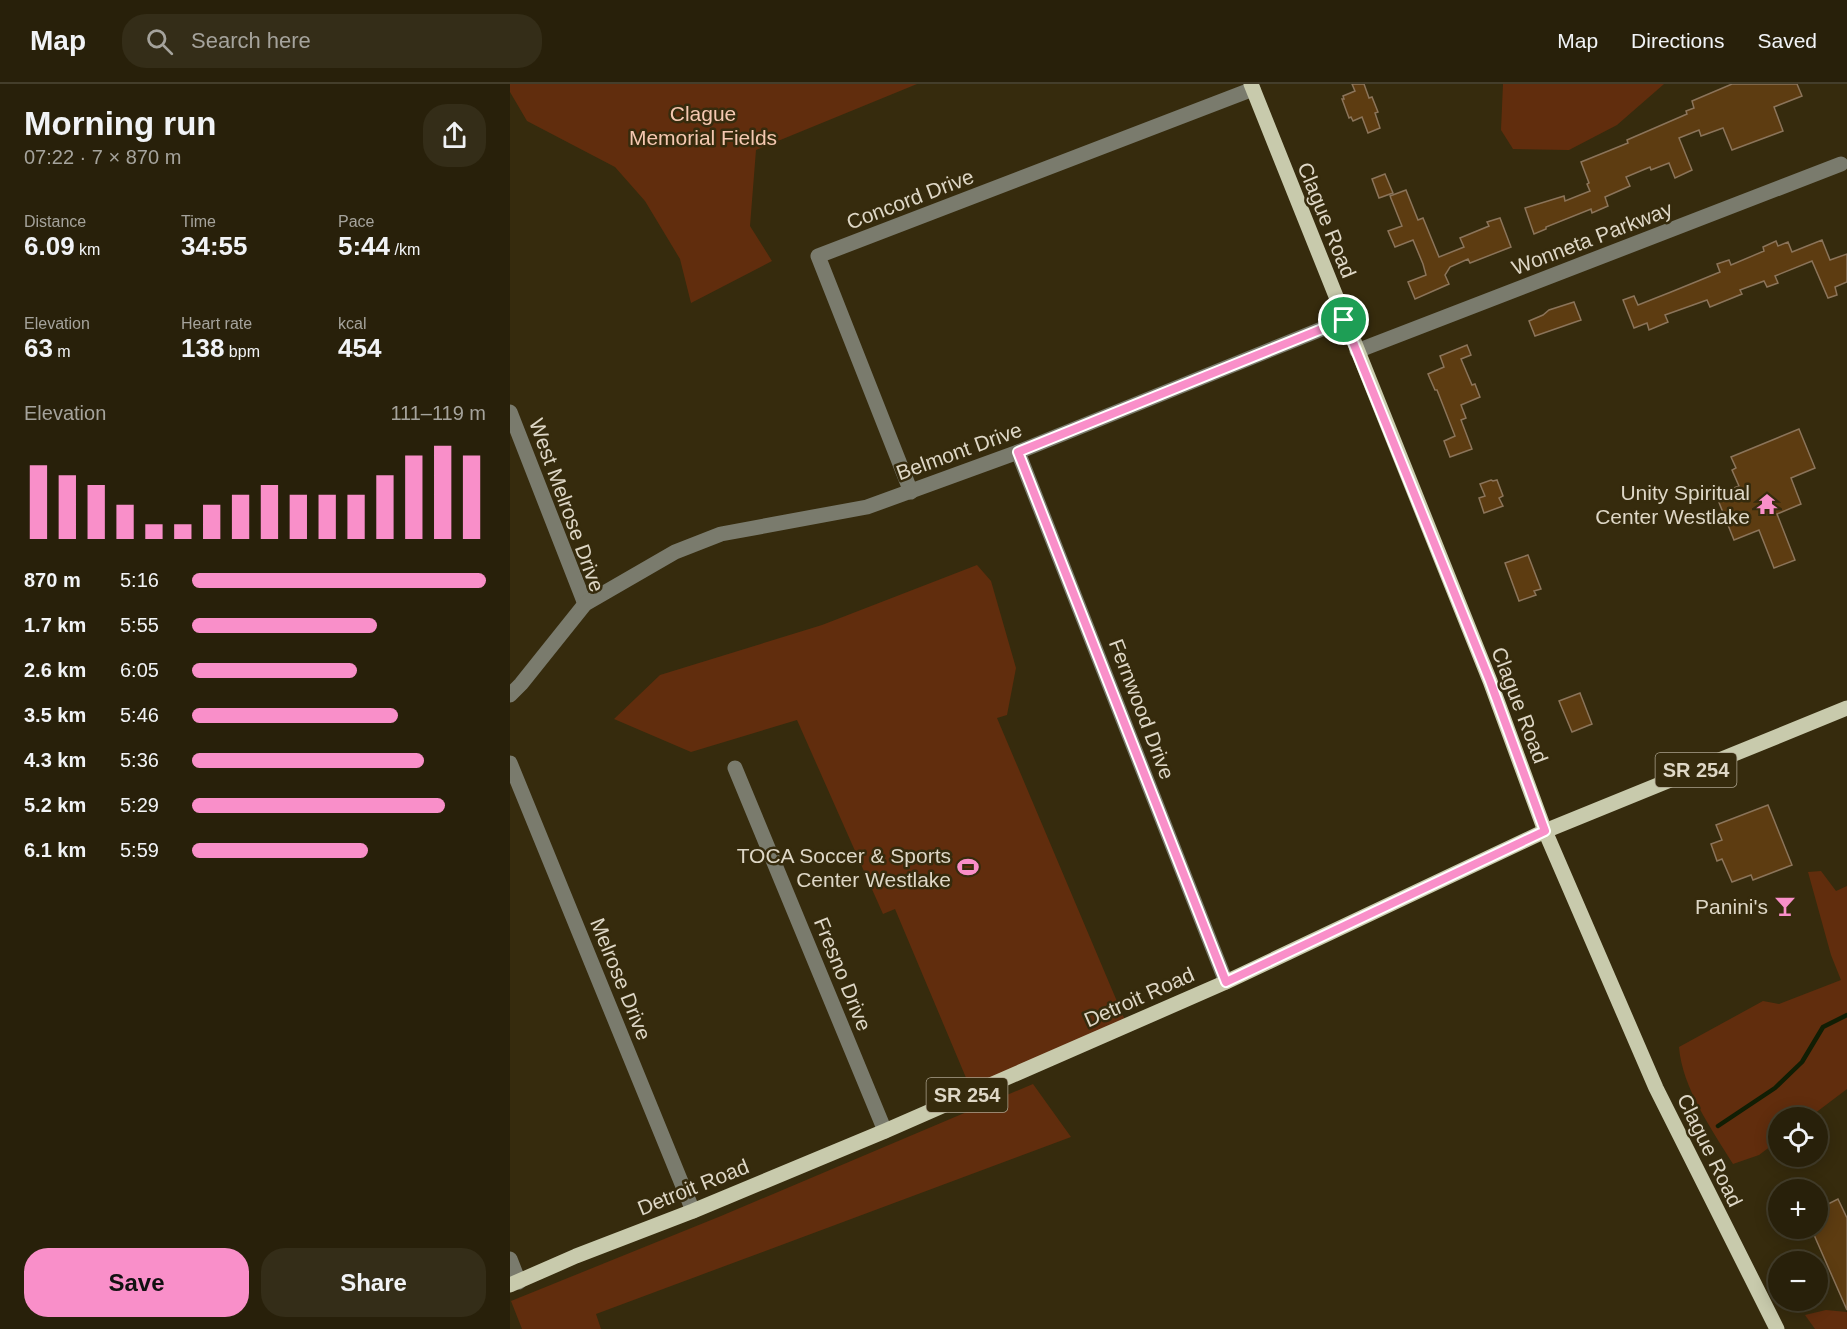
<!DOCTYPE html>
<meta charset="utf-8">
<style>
:root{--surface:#28200a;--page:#342d18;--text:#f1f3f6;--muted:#a5a39c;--line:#443e2b;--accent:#f98fc9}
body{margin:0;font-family:Arial,sans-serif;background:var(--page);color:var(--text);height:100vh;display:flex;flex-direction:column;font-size:22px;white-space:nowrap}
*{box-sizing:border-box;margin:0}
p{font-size:20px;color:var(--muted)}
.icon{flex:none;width:33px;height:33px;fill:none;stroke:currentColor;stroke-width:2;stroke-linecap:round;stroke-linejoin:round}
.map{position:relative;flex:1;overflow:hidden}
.side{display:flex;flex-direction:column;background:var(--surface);width:510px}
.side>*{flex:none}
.buttons{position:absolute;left:1258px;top:1023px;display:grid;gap:12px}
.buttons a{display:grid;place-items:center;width:60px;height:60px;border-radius:50%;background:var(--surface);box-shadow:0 3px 15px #0003,0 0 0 2px var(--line);font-size:30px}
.pin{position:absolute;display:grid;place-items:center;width:51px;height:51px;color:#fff;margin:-26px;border:3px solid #fff;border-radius:50%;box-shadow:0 2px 6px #0007}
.round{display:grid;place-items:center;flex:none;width:63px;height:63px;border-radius:24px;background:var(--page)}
.headline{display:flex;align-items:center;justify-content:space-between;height:102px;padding:0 24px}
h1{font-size:33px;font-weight:700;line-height:45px}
.stats{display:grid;grid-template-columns:repeat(3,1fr);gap:9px;height:102px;padding:6px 24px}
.stats div{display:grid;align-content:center}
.stats b{font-size:26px;font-weight:700}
.stats small{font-size:16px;font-weight:400}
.stats p{font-size:16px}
.chart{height:168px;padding:12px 24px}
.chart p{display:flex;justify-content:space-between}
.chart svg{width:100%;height:108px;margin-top:6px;stroke:var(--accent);stroke-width:6}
.primary-button{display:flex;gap:12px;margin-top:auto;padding:12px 24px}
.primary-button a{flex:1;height:69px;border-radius:24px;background:var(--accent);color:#111;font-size:24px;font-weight:700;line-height:69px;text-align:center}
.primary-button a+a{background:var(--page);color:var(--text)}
ul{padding:0 24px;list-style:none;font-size:20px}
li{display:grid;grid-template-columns:96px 72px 1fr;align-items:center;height:45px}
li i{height:15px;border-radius:8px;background:var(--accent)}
header{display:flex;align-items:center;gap:36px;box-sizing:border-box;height:84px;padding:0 30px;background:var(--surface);border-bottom:2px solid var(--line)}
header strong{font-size:28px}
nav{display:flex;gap:33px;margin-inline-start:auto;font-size:21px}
.search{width:420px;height:54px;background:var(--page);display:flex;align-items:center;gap:15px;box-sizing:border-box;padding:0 21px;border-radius:24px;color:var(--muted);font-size:22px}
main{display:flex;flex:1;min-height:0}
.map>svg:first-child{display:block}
.green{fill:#612d0d}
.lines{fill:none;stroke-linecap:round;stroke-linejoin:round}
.stream{stroke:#111e04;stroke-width:4.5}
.building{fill:#5d3c11;stroke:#8b745a;stroke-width:1.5}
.minor{stroke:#7a7b6d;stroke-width:15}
.major{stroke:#c8caac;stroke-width:15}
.route-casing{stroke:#fff;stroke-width:12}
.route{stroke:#f98fc9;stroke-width:8}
.labels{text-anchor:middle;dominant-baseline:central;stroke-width:5;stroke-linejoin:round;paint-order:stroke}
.shield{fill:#362b0d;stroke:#aca38e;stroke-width:1.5}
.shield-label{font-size:20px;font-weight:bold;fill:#ded7c6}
.park-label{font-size:21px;fill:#f5c8b1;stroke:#362b0d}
.street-label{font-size:21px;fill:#ded7c6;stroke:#362b0d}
.poi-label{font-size:21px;fill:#ded7c6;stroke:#362b0d;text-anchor:end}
</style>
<header>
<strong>Map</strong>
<div class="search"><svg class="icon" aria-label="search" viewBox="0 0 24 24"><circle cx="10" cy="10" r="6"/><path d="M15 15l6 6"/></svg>Search here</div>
<nav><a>Map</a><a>Directions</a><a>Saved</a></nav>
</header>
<main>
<section class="side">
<div class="headline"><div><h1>Morning run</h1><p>07:22 · 7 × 870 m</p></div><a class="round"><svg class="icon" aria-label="share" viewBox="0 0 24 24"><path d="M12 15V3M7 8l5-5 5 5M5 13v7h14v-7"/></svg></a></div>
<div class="stats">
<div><p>Distance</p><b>6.09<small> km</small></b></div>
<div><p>Time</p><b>34:55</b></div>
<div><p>Pace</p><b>5:44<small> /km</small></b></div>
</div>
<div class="stats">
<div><p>Elevation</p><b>63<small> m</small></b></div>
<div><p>Heart rate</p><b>138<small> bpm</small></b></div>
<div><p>kcal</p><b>454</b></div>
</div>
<div class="chart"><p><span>Elevation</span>111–119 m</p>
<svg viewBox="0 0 160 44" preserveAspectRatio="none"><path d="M5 44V14M15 44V18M25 44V22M35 44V30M45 44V38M55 44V38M65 44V30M75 44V26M85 44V22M95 44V26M105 44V26M115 44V26M125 44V18M135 44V10M145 44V6M155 44V10"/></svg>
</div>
<ul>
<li><b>870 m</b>5:16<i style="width:100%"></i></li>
<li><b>1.7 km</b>5:55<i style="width:63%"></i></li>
<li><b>2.6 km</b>6:05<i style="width:56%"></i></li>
<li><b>3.5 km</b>5:46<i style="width:70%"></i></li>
<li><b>4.3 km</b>5:36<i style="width:79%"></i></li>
<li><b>5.2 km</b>5:29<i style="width:86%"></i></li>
<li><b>6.1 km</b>5:59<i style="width:60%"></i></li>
</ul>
<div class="primary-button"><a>Save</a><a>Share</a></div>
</section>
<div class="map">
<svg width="1337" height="1245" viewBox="0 0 1337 1245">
<rect width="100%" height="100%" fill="#362b0d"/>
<g class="green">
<polygon points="0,0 407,0 246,66 240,142 262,177 181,219 170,175 135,117 105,83 17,37 0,8"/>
<polygon points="993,0 1154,0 1107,41 1059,66 1003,65 991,46"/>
<polygon points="467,481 481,497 506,584 497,631 487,634 617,941 462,1008 385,825 373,830 287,636 181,668 104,635 150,591 312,541"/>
<path d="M1311,787L1326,807L1337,802V1005L1300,1033L1269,1034V1056L1249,1071L1223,1080C1202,1046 1172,1003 1169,963L1253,917L1269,920L1331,896L1321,871L1298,788Z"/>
<polygon points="523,1000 561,1053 86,1230 91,1245 12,1245 1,1217 211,1132"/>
<polygon points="1316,1226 1337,1228 1337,1245 1305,1245 1295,1231"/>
</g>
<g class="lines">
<polyline class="stream" points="1208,1042 1265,1004 1292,978 1313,943 1337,931"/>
</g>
<g class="building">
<polygon points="842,0 854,0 859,14 862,13 868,28 865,29 870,44 858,49 852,33 843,37 841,33 839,34 832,15 834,15 833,12 845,7"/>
<polygon points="1222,0 1287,0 1292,12 1264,23 1273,47 1222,66 1213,44 1191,52 1189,46 1169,54 1182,86 1165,94 1159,79 1141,86 1140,83 1116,93 1120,102 1095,113 1098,122 1082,129 1081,125 1036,143 1036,145 1024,150 1015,124 1054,112 1055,117 1080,107 1077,100 1079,99 1071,78 1118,59 1117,56 1177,30 1176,27 1184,24 1182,17"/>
<polygon points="875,90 883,109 869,114 862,95"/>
<polygon points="896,106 908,136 913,134 929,173 954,163 950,154 979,142 977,138 990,134 1001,163 960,179 958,175 940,183 935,191 939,200 905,215 898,198 916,191 913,180 903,156 885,163 878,147 892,142 880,112"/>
<polygon points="1312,156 1320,176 1337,170 1337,198 1325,203 1327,211 1318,214 1302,177 1265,192 1268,199 1257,203 1254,197 1230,206 1232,210 1200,223 1197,216 1155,231 1158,238 1139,246 1137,239 1124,244 1113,216 1124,212 1128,221 1161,208 1210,188 1207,180 1219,176 1221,181 1254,167 1253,163 1266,157 1268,162 1278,158 1282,168"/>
<polygon points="1064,218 1071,236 1025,252 1019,237 1033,231 1039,226"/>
<polygon points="957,261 961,271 951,275 962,301 965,300 970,313 951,321 956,334 951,336 962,365 940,373 934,357 945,352 927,306 925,306 918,290 934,283 930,272"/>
<polygon points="1289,345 1305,384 1281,394 1291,420 1267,430 1285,476 1264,484 1249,446 1224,456 1206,411 1229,402 1222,386 1226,384 1221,373"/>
<polygon points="981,396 983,397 987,396 993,412 989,414 993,422 974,429 969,414 975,412 970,400"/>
<polygon points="1018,471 1031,505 1024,507 1026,511 1009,517 995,479"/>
<polygon points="1070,609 1082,640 1062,648 1049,617"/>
<polygon points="1258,721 1282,781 1243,796 1241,791 1222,798 1212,775 1207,777 1201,760 1212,756 1206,741"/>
<polygon points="1328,1115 1337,1134 1337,1226 1301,1144 1308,1144 1308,1125"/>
</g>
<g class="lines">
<g class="minor">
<polyline points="847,267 1331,80"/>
<polyline points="0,328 75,520"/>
<polyline points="508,368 716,898"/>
<polyline points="401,408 308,172 743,5"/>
<polyline points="0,611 11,600 75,520 165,468 211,450 357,423 508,368 834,236"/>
<polyline points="0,679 183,1127"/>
<polyline points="225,684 375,1047"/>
<polyline points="0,1175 9,1198"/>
</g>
<g class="major">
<polyline points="741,0 980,597 1035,747 1146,1004 1267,1245"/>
<polyline points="0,1201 66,1172 183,1127 375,1047 716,898 1035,747 1337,624"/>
</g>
</g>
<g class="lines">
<defs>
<polygon id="route" points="834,236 980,597 1035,747 716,898 508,368"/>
</defs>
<use href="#route" class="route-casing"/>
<use href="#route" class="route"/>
</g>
<defs>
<symbol id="temple-bare" viewBox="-9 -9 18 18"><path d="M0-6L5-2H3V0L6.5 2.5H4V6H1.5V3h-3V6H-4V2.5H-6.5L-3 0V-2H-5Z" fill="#f98fc9" stroke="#362b0d" stroke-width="2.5" paint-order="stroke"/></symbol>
<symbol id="stadium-bare" viewBox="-9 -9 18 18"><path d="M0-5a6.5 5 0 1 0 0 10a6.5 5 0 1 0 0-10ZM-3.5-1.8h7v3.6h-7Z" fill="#f98fc9" stroke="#362b0d" stroke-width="2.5" paint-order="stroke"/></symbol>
<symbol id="bar-bare" viewBox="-9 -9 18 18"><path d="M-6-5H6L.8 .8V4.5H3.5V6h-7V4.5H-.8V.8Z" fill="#f98fc9" stroke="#362b0d" stroke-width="2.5" paint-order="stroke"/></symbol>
</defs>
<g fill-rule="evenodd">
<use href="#temple-bare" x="1242" y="405" width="30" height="30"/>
<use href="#stadium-bare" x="443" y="768" width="30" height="30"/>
<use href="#bar-bare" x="1260" y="807" width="30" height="30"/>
</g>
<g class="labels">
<g class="shield">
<rect x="1145.5" y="669" width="81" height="34" rx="4.5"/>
<rect x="416.5" y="994" width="81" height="34" rx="4.5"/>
</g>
<g class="shield-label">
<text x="1186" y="686">SR 254</text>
<text x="457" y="1011">SR 254</text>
</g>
<g class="park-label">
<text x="193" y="29">Clague<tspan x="193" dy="24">Memorial Fields</tspan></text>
</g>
<g class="street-label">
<text transform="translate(400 115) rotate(-21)">Concord Drive</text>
<text transform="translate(817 136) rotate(68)">Clague Road</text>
<text transform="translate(1082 154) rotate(-21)">Wonneta Parkway</text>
<text transform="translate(449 367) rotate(-20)">Belmont Drive</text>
<text transform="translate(57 421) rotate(70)">West Melrose Drive</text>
<text transform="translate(1010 621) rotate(69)">Clague Road</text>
<text transform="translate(632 625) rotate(69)">Fernwood Drive</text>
<text transform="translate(333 890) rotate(68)">Fresno Drive</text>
<text transform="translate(111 895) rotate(68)">Melrose Drive</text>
<text transform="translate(629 913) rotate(-24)">Detroit Road</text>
<text transform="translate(1200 1066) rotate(64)">Clague Road</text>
<text transform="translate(183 1103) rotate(-22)">Detroit Road</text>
</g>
<g class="poi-label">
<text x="1240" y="408">Unity Spiritual<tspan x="1240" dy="24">Center Westlake</tspan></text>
<text x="441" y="771">TOCA Soccer &amp; Sports<tspan x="441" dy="24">Center Westlake</tspan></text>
<text x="1258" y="822">Panini's</text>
</g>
</g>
</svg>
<div class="buttons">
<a><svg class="icon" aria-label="locate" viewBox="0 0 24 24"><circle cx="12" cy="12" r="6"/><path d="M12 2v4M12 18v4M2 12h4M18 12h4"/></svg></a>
<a>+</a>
<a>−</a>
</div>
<div class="pin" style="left:834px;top:236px;background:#1e9e55"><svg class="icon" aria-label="arrive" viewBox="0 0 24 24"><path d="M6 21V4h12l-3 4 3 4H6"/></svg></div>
</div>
</main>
